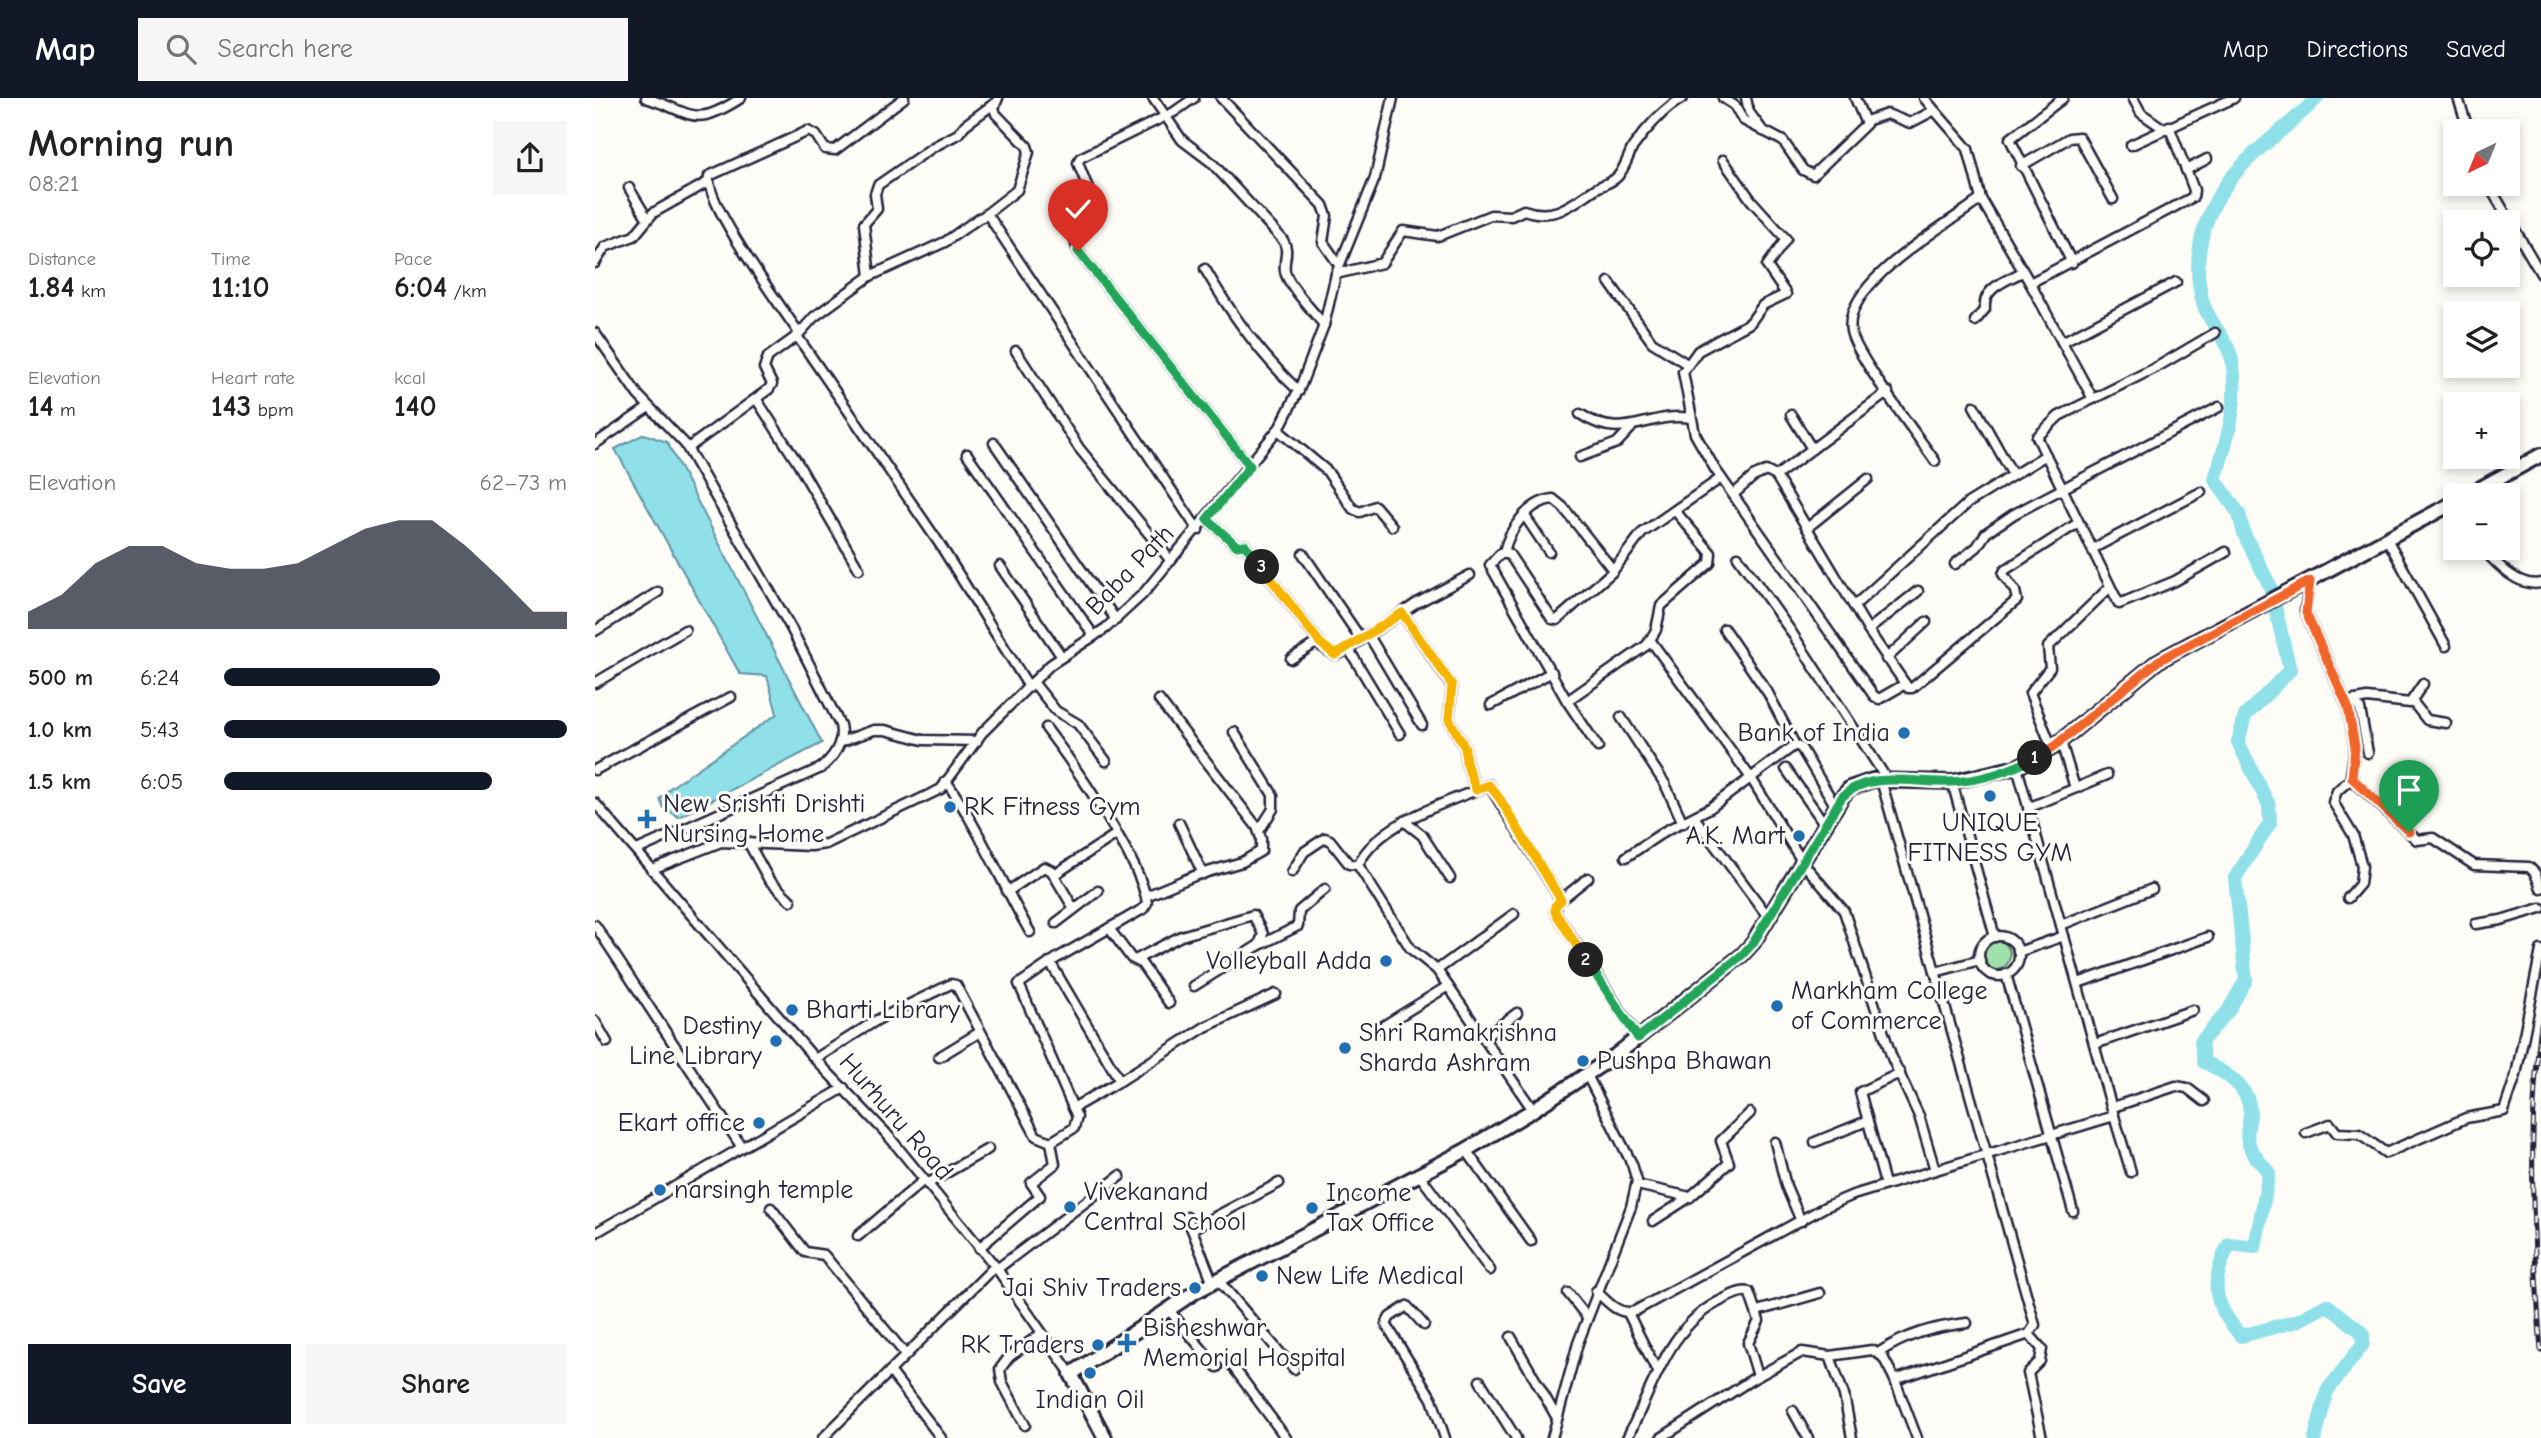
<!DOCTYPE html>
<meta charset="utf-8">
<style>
:root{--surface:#fff;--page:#f6f6f6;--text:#202124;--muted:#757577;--accent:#111827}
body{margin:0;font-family:"Comic Neue",sans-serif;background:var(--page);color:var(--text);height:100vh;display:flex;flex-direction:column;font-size:26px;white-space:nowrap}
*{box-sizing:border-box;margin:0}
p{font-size:23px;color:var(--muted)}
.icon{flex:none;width:38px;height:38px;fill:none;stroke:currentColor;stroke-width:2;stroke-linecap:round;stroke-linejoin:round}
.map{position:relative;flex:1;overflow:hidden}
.panel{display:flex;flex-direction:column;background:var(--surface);width:595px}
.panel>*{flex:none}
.needle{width:46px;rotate:223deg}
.tools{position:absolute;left:1848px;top:21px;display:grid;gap:14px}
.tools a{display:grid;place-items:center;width:77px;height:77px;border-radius:0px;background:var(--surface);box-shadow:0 4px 10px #0003;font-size:35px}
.pin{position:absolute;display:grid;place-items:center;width:60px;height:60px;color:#fff;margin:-72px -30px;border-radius:50% 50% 50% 0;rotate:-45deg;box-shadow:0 0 7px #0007}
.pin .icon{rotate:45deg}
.km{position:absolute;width:35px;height:35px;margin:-18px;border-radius:50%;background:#222;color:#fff;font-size:19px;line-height:35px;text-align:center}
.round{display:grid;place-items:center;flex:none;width:74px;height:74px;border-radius:0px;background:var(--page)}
.summary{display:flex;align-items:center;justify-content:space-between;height:119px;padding:0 28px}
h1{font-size:38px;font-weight:600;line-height:52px}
.stats{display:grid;grid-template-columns:repeat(3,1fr);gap:10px;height:119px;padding:7px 28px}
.stats div{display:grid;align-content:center}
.stats b{font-size:30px;font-weight:600}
.stats small{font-size:19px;font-weight:400}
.stats p{font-size:19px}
.chart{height:196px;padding:14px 28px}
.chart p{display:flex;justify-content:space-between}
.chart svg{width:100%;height:126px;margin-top:7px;fill:var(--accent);opacity:.7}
.cta{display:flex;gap:14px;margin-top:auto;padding:14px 28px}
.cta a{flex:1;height:80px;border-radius:0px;background:var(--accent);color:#fff;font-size:28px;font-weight:600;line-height:80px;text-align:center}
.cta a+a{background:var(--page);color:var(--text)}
ul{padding:0 28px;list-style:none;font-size:23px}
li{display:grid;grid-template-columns:112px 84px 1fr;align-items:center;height:52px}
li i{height:18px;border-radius:9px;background:var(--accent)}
header{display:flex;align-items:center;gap:42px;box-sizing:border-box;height:98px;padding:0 35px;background:var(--accent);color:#fff}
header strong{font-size:33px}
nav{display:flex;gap:38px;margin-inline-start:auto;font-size:24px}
.search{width:490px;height:63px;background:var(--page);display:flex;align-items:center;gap:18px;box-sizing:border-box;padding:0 24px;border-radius:0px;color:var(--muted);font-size:26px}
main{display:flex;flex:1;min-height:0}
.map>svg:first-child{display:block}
.green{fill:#a0e1aa;stroke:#618272;stroke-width:2}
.water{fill:#8fe0e9;stroke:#6394a3;stroke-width:2}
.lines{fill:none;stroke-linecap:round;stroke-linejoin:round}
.river{stroke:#8fe0e9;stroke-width:14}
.minor-casing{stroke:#22223b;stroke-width:13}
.primary-casing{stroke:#22223b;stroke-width:18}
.minor{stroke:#fdfcf7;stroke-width:8}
.primary{stroke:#fdfcf7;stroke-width:12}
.rail-casing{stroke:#22223b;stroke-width:5}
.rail{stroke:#fdfcf7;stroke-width:2.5;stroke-dasharray:8;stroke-linecap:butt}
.split-1-casing{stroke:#fff;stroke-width:14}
.split-2-casing{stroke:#fff;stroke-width:14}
.split-3-casing{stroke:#fff;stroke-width:14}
.split-4-casing{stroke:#fff;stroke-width:14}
.split-1{stroke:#f0652b;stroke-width:9}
.split-2{stroke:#22a559;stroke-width:9}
.split-3{stroke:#f5b400;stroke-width:9}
.split-4{stroke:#22a559;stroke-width:9}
.poi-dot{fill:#1f6fb2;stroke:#fdfcf7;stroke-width:2.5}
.labels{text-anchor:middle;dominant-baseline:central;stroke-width:6;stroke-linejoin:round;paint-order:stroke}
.street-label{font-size:26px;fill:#22223b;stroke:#fdfcf7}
.poi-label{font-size:26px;fill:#22223b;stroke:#fdfcf7;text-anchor:start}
</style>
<header>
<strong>Map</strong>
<div class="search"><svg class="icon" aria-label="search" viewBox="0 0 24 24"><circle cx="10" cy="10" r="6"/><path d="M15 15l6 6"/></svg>Search here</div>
<nav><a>Map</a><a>Directions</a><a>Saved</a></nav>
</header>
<main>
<section class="panel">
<div class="summary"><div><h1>Morning run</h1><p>08:21</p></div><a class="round"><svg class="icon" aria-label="share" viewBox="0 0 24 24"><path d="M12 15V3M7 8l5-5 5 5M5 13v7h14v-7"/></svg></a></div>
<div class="stats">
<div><p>Distance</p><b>1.84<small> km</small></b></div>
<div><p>Time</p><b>11:10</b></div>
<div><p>Pace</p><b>6:04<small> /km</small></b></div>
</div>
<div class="stats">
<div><p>Elevation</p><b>14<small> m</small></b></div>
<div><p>Heart rate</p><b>143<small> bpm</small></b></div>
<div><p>kcal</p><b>140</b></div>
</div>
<div class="chart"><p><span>Elevation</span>62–73 m</p>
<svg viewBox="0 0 160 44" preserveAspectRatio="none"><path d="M0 44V38L10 32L20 21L30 15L40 15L50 21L60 23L70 23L80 21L90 15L100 9L110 6L120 6L130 15L140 26L150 38L160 38V44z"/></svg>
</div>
<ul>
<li><b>500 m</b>6:24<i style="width:63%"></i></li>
<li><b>1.0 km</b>5:43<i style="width:100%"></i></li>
<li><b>1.5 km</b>6:05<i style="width:78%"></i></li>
</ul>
<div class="cta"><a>Save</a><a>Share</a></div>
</section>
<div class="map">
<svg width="1946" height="1340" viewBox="0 0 1946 1340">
<rect width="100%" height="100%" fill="#fdfcf7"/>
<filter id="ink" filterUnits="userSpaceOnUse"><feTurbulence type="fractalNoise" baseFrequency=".0143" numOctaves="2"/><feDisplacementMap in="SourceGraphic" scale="14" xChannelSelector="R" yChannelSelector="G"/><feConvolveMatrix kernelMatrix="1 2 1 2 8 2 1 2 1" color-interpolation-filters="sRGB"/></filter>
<g filter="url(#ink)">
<circle class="green" cx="1400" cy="857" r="15"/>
<polygon class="water" points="49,336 72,344 227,645 84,719 69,710 65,701 75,690 182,616 172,578 145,576 20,351"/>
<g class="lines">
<path class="river" d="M1720,1340L1732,1293L1768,1246V1235L1732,1207L1702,1223L1646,1238C1617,1204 1615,1187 1634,1146L1660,1149L1674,1075C1667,1066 1655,1054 1653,1043C1650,1033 1655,1025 1655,1015C1655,989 1630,974 1609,964L1606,944L1633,913L1651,882L1640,780L1675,725L1674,707L1643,644L1650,618L1695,572L1675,488L1649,436L1644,416L1620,381C1632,342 1645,303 1637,262C1632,240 1614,225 1608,205C1596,162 1607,119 1633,84C1658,51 1693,30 1722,0"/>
<defs>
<g id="minor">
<path d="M51,0C99,15 98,31 146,0"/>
<path d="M558,0L587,42L616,64L688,142C695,154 688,161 690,173C692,187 720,215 729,227"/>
<polyline points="599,0 579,14 485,60 483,65 493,90 489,107 496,123 480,143 483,153 655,368"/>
<polyline points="626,0 728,107 732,118 728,144 744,167"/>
<polyline points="1128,0 1139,7 1148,22 1188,43 1208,72 1218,77 1271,26 1260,0"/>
<polyline points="1151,0 1154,14 1168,33"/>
<polyline points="1329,0 1373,51 1386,101 1435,185 1598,99 1599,92 1574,28"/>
<polyline points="1468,0 1415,41 1477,165"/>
<polyline points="1538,0 1546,15 1569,31"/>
<polyline points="1863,0 1874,33"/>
<polyline points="1271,23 1292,16 1315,25 1338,13"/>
<polyline points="1536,47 1639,0"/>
<polyline points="1128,62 1156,102 1191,141 1172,168 1191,196 1168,207 1155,225 1103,253 1088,274 1100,336 1120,371 1279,598 1284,601 1310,586"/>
<polyline points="1426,68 1474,40 1484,39 1518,101"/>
<polyline points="1591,72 1612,61"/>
<polyline points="1893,86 1946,176"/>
<polyline points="34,90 52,120"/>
<polyline points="390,117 422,92 434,54 432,48 401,16 399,10 403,0"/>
<polyline points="0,165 10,149 39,138 58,115 113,84"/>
<path d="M610,171C636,216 665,257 704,293"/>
<path d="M741,176L787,165L808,133L843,138L896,117L916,118L929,112C959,123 976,107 1000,91C1008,86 1017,85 1023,78C1030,70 1033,58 1038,49C1049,33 1070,9 1088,0"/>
<polyline points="275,178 269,126 282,111 280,96 283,87 338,49 363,36 370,27 400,5"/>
<polyline points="1014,184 1057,244 1092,266"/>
<polyline points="1435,185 1498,301"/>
<path d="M1380,223L1390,211C1387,190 1411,183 1427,174"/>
<path d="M0,235L43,297L90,346L196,530L245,627C249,644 239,659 226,670L42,752"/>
<path d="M204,235C186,208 110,106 114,78L213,33L221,37L230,51L240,52L309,0"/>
<polyline points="1620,235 1562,269 1464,318 1442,339 1524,506 1580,483 1631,454"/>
<polyline points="202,238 344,445 434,589"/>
<polyline points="1467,244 1581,184"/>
<polyline points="421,253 484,350 576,463"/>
<polyline points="162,302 202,364 264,471"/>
<polyline points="1379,308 1418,377"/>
<path d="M985,316C1030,346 1052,313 1096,320"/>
<polyline points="1196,317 1217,351"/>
<polyline points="683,332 732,373 758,411 765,414 780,408 797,428"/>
<polyline points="399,345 521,522"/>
<polyline points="0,346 54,309"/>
<polyline points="93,350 174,291 177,286 169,270 173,259 202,238 219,219 275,178 350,144 384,120 393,117 603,432"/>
<polyline points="372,356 499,538"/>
<polyline points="985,359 1022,345 1036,330"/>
<path d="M1340,363C1323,338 1260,257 1256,233C1247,185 1352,127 1386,101"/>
<polyline points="1181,378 1293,294"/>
<polyline points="1139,396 1158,379 1171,373 1181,378 1273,532 1313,590 1317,590 1422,502 1420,493 1408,476 1410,472 1483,425"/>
<polyline points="930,418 954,454"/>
<polyline points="612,421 642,448 650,447 725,545"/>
<polyline points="1212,430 1273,381"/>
<polyline points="1792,441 1851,548"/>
<path d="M1887,450C1901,465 1923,490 1946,485"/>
<polyline points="1497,451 1606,394"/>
<path d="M909,454C914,432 933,404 958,401L968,409L1018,472"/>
<polyline points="708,456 766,541"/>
<polyline points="1143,459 1195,532 1293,683"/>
<polyline points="1360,466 1382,449 1391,435 1419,416 1624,309"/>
<polyline points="405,468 467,559"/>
<polyline points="1715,483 1710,513 1753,609 1760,649 1756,677 1760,684 1822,742 1838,740 1879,767 1934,769 1940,775 1946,790"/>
<polyline points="1259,508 1373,405 1451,357"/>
<polyline points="807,515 857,588 854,621 870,650 871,664 881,692"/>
<polyline points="1129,531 1173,595 1200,647"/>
<polyline points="1273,532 1323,493"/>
<polyline points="0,533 63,494"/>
<polyline points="773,536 827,627"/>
<polyline points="1056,543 1156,680 1208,765 1249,813 1297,960 1324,1018 1340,1072"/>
<polyline points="753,550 805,636"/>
<polyline points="696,561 721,545 740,557 746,555 822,505 875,477"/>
<polyline points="1291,561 1331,524"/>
<polyline points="438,584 461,613 483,626 511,663"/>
<polyline points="0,585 90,532"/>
<polyline points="1759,602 1765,611 1773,655"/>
<polyline points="972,603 1052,547 1061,532 1066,508 1115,465 1116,455 1081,414"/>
<polyline points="1817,603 1832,622 1851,625"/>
<polyline points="1751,604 1772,600 1815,605 1828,586"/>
<polyline points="896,607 957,574"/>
<polyline points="1026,619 1070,686 1088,725"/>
<path d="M451,630C479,667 546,762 552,805L548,811L462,860L424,886L482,1019L479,1030L456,1044"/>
<polyline points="639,634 678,697 678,711 664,733"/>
<polyline points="245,644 279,632 290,632 328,642 382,643"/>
<polyline points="1466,644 1480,690"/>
<polyline points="1003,649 972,603 895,467 905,456 914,456 957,521 962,522 1017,474 1047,435 1126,380"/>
<polyline points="1457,650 1435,595 1455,570 1453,549 1514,490"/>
<polyline points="1191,671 1231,728"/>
<polyline points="0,672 136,599"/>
<path d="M351,683C384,730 406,784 435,834"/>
<polyline points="1357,684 1400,839"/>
<polyline points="0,705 220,961 291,1035 400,1168 476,1276"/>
<polyline points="1433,710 1512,677"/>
<polyline points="1099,719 1174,820"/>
<polyline points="809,723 827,737 855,780"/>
<polyline points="584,725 608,776"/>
<polyline points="153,744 174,782 196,803"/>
<polyline points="1031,759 1070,733 1115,710 1200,647 1206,650 1241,709"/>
<polyline points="57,771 126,744 216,748 231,746 346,691 387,635 455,567 511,530 548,496 685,329 706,287 729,227 741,176 780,80 798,0"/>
<polyline points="456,772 479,811"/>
<polyline points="697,774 709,754 730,740 735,742 754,766 763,767"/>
<polyline points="993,780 963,804 960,814 1043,939"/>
<polyline points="412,794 449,769 462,775 520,737"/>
<polyline points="551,798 599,778 647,764 666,753 666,740 662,729 564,602"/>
<polyline points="1753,800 1765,786 1767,768 1758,737 1738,704 1742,693 1757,680"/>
<polyline points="461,825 503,793"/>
<polyline points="1881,826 1906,822 1946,810"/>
<polyline points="0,827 146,1048"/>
<polyline points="1466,827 1557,791"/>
<polyline points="514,830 536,860 546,865 574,905"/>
<circle cx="1404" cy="858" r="20"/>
<polyline points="663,848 703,828 704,813 730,791"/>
<polyline points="1423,854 1469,838"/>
<polyline points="542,861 586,838 658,817 668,836 664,847 599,888"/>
<polyline points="455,864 525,983 610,929 681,896"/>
<polyline points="842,872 919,816"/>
<polyline points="1340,874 1385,862"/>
<polyline points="1411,876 1478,1113"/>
<polyline points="1483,885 1613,839"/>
<polyline points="0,923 12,944"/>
<polyline points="785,930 853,888"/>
<polyline points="890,939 922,915"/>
<polyline points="1500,946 1598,912"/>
<polyline points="344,959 385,934"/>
<polyline points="220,961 282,922 356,886 361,887 441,1038 456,1044"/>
<polyline points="1518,1009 1581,988 1592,990 1609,1003"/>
<polyline points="478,1010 525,983"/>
<path d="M938,1012L842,872L816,851L763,767C783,724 854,704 894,687L966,802"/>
<polyline points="1519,1018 1536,1074"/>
<polyline points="1711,1035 1735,1026 1742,1035 1764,1036 1791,1055 1871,1020 1909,1013 1921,977 1946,852"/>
<polyline points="1180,1044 1191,1088 1206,1123"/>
<polyline points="1220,1044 1272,1023"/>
<polyline points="871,1052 936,1143"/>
<polyline points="823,1075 895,1172"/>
<polyline points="332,1086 393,1051"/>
<polyline points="1290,1086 1265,994 1305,975"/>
<polyline points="1042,1087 1095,1099"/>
<polyline points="176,1110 210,1154 229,1157 311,1257"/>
<polyline points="592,1119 618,1185"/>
<polyline points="1058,1123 1095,1099 1134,1065 1126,1043 1155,1015"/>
<polyline points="597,1131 684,1085"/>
<polyline points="0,1135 249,990"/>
<polyline points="263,1138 329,1082"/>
<polyline points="384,1150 445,1098 436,1085 460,1066 456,1044"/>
<polyline points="402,1171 525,1078"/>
<polyline points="623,1182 699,1271"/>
<path d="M1001,1193C1012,1203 1023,1218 1040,1213L1230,1109L1258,1097L1519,1018L1422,669"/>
<polyline points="973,1195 992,1219"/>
<polyline points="573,1211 622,1269"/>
<polyline points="1162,1213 1225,1195"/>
<polyline points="1033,1215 1062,1273"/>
<polyline points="829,1227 812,1208 795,1219 791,1226 837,1301 850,1340"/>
<polyline points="1434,1236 1447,1251 1445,1263 1433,1275 1447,1340"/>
<polyline points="916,1239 962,1320"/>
<path d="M1283,1255C1312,1236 1338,1229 1372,1225"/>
<polyline points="1235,1258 1249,1297 1257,1340"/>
<polyline points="636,1266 691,1340"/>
<polyline points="295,1273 346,1340"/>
<polyline points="1299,1280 1322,1340"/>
<polyline points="885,1283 921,1340"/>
<polyline points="1198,1313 1213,1340"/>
<polyline points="430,1327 407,1284 405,1271 414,1259 447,1235"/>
<polyline points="228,1340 400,1168"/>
<polyline points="957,1340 983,1245 1036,1109 1042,1083 1037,1066 991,975"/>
<path d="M1032,1340C1059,1289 1072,1227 1129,1201C1137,1197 1146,1192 1154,1194L1164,1223L1153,1245L1163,1278"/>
<polyline points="1066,1340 1156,1282 1207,1254 1235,1258 1277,1252 1288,1259 1299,1280 1303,1281 1434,1236 1440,1227 1286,682"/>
</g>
<g id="primary">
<polyline points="1873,397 1946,357"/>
<polyline points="510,1340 476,1276 600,1194 871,1052 938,1012 1021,957 1147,857 1158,845 1247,699 1255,690 1278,682 1357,684 1422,669 1457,650 1563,563 1860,404"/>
</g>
</defs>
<use href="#minor" class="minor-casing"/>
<use href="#primary" class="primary-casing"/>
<use href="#minor" class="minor"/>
<use href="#primary" class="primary"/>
<defs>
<path id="rail" d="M1946,926C1932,1035 1938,1144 1946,1253"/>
</defs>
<use href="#rail" class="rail-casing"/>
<use href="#rail" class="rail"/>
</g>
</g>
<g class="lines" filter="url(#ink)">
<defs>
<polyline id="split-1" points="1440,660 1457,650 1563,563 1715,483 1711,515 1753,609 1760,649 1757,680 1814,734"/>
<path id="split-2" d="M991,862L1043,940L1147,857L1158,845L1247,699C1275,671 1320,686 1356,684C1385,683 1414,673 1440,660"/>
<polyline id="split-3" points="667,469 725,545 740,557 807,515 857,587 854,621 870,650 871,664 881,692 894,687 905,701 966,802 960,808 960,814 991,862"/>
<polyline id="split-4" points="483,153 655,368 612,421 642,448 650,447 667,469"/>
</defs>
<use href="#split-1" class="split-1-casing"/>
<use href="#split-2" class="split-2-casing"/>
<use href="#split-3" class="split-3-casing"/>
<use href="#split-4" class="split-4-casing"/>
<use href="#split-1" class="split-1"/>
<use href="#split-2" class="split-2"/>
<use href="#split-3" class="split-3"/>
<use href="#split-4" class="split-4"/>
</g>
<g class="poi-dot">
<circle cx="1309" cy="635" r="7"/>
<circle cx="1395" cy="698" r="7"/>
<circle cx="355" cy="709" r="7"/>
<path d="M48.5 710.5h7v7h7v7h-7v7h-7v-7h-7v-7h7z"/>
<circle cx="1204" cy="738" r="7"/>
<circle cx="791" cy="863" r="7"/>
<circle cx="1182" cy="908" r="7"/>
<circle cx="197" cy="912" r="7"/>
<circle cx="181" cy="943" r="7"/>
<circle cx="750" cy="950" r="7"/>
<circle cx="988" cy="963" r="7"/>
<circle cx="164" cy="1025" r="7"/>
<circle cx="65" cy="1092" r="7"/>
<circle cx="475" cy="1109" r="7"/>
<circle cx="717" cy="1110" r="7"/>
<circle cx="667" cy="1178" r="7"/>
<circle cx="600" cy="1190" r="7"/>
<path d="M528.5 1234.5h7v7h7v7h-7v7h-7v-7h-7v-7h7z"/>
<circle cx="503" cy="1247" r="7"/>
<circle cx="495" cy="1275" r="7"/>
</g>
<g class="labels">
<g class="street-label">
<text transform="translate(535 472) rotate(-46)">Baba Path</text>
<text transform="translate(301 1019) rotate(49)">Hurhuru Road</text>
</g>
<g class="poi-label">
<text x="1295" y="635" text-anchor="end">Bank of India</text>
<text x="68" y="706">New Srishti Drishti<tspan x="68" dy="30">Nursing Home</tspan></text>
<text x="369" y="709">RK Fitness Gym</text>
<text x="1395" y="725" text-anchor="middle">UNIQUE<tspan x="1395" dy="30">FITNESS GYM</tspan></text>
<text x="1190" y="738" text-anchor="end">A.K. Mart</text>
<text x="777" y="863" text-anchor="end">Volleyball Adda</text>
<text x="1196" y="893">Markham College<tspan x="1196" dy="30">of Commerce</tspan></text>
<text x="211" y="912">Bharti Library</text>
<text x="167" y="928" text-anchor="end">Destiny<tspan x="167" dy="30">Line Library</tspan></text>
<text x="764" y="935">Shri Ramakrishna<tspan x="764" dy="30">Sharda Ashram</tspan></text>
<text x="1002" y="963">Pushpa Bhawan</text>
<text x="150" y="1025" text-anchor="end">Ekart office</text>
<text x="79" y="1092">narsingh temple</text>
<text x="489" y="1094">Vivekanand<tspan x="489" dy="30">Central School</tspan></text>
<text x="731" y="1095">Income<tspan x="731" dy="30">Tax Office</tspan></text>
<text x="681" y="1178">New Life Medical</text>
<text x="586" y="1190" text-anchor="end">Jai Shiv Traders</text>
<text x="548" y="1230">Bisheshwar<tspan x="548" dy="30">Memorial Hospital</tspan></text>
<text x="489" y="1247" text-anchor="end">RK Traders</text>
<text x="495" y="1302" text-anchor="middle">Indian Oil</text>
</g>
</g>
</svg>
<div class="tools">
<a><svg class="needle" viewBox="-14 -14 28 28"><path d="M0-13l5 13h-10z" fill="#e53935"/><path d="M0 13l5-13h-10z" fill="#757577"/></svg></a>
<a><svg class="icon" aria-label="locate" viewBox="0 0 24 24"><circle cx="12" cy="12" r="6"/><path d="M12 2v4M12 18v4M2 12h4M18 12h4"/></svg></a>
<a><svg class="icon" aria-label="layers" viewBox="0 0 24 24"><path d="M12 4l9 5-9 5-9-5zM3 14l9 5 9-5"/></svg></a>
<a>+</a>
<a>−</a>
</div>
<div class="pin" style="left:1814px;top:734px;background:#1e9e55"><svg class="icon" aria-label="arrive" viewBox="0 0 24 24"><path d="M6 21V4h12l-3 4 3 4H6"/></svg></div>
<div class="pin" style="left:483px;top:153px;background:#d93025"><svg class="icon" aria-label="check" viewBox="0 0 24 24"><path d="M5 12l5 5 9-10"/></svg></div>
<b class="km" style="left:1440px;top:660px">1</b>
<b class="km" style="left:991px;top:862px">2</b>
<b class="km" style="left:667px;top:469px">3</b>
</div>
</main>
